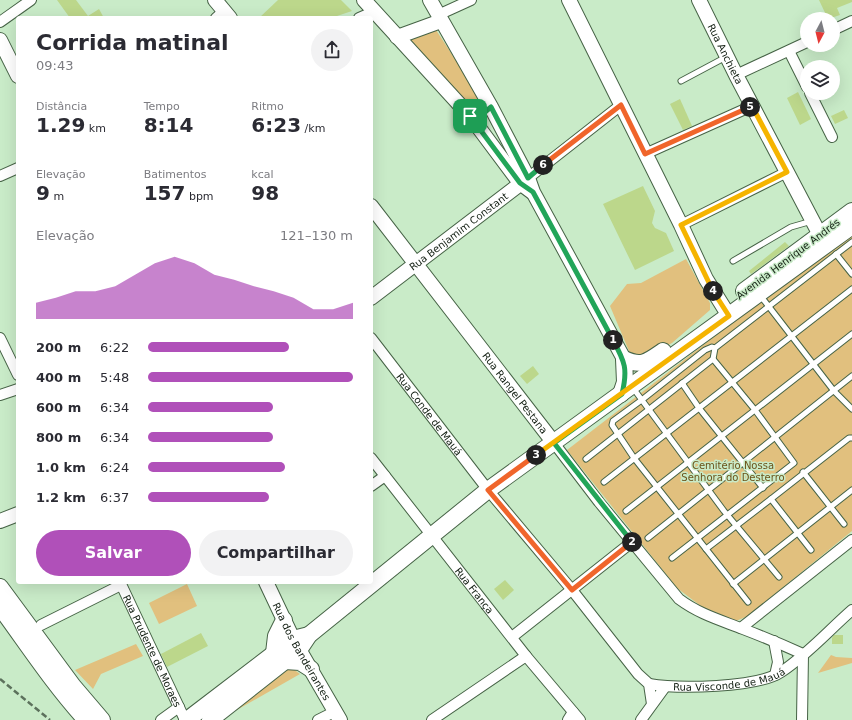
<!DOCTYPE html>
<html lang="pt">
<meta charset="utf-8">
<style>
:root{--surface:#fff;--page:#f2f2f3;--text:#2b2b33;--muted:#7c7c81;--accent:#b050b9}
body{margin:0;font-family:"DejaVu Sans",sans-serif;background:var(--page);color:var(--text);height:100vh;display:flex;flex-direction:column;font-size:15px;white-space:nowrap}
*{box-sizing:border-box;margin:0}
p{font-size:13px;color:var(--muted)}
.icon{flex:none;width:22px;height:22px;fill:none;stroke:currentColor;stroke-width:2;stroke-linecap:round;stroke-linejoin:round}
.map{position:relative;flex:1;overflow:hidden}
.side{position:absolute;left:16px;top:16px;width:357px;height:568px;display:flex;flex-direction:column;background:var(--surface);border-radius:4px;box-shadow:0 4px 16px #0002}
.side>*{flex:none}
.needle{width:26px;rotate:187deg}
.buttons{position:absolute;left:800px;top:12px;display:grid;gap:8px}
.buttons a{display:grid;place-items:center;width:40px;height:40px;border-radius:50%;background:var(--surface);box-shadow:0 4px 16px #0002;font-size:20px}
.pin{position:absolute;display:grid;place-items:center;width:34px;height:34px;color:#fff;margin:-17px;border-radius:8px;box-shadow:0 2px 6px #0006}
.km{position:absolute;width:20px;height:20px;margin:-10px;border-radius:50%;background:#222;color:#fff;font-size:11px;line-height:20px;text-align:center}
.round{display:grid;place-items:center;flex:none;width:42px;height:42px;border-radius:21px;background:var(--page)}
.summary{display:flex;align-items:center;justify-content:space-between;height:68px;padding:0 20px}
h1{font-size:22px;font-weight:800;line-height:30px}
.figures{display:grid;grid-template-columns:repeat(3,1fr);gap:6px;height:68px;padding:4px 20px}
.figures div{display:grid;align-content:center}
.figures b{font-size:20px;font-weight:800}
.figures small{font-size:11px;font-weight:400}
.figures p{font-size:11px}
.chart{height:112px;padding:8px 20px}
.chart p{display:flex;justify-content:space-between}
.chart svg{width:100%;height:72px;margin-top:4px;fill:var(--accent);opacity:.7}
.button{display:flex;gap:8px;margin-top:auto;padding:8px 20px}
.button a{flex:1;height:46px;border-radius:24px;background:var(--accent);color:#fff;font-size:16px;font-weight:800;line-height:46px;text-align:center}
.button a+a{background:var(--page);color:var(--text)}
ul{padding:0 20px;list-style:none;font-size:13px}
li{display:grid;grid-template-columns:64px 48px 1fr;align-items:center;height:30px}
li i{height:10px;border-radius:5px;background:var(--accent)}
.map>svg:first-child{display:block}
.green{fill:#e1c07e}
.building{fill:#bcd78b}
.lines{fill:none;stroke-linecap:round;stroke-linejoin:round}
.lane-casing{stroke:#466346;stroke-width:7}
.street-casing{stroke:#466346;stroke-width:12}
.secondary-casing{stroke:#466346;stroke-width:16}
.primary-casing{stroke:#466346;stroke-width:18}
.lane{stroke:#fff;stroke-width:5}
.street{stroke:#fff;stroke-width:10}
.secondary{stroke:#fff;stroke-width:14}
.primary{stroke:#fff;stroke-width:16}
.rail{stroke:#5c715c;stroke-width:2.5;stroke-dasharray:6 3;stroke-linecap:butt}
.split-1-casing{stroke:#fff;stroke-width:8}
.split-2-casing{stroke:#fff;stroke-width:8}
.split-3-casing{stroke:#fff;stroke-width:8}
.split-4-casing{stroke:#fff;stroke-width:8}
.split-5-casing{stroke:#fff;stroke-width:8}
.split-6-casing{stroke:#fff;stroke-width:8}
.split-7-casing{stroke:#fff;stroke-width:8}
.split-1{stroke:#22a559;stroke-width:5}
.split-2{stroke:#22a559;stroke-width:5}
.split-3{stroke:#f0652b;stroke-width:5}
.split-4{stroke:#f5b400;stroke-width:5}
.split-5{stroke:#f5b400;stroke-width:5}
.split-6{stroke:#f0652b;stroke-width:5}
.split-7{stroke:#22a559;stroke-width:5}
.labels{text-anchor:middle;dominant-baseline:central;stroke-width:3;stroke-linejoin:round;paint-order:stroke}
.street-label{font-size:10px;fill:#121e12;stroke:#c9ebc8}
.park-label{font-size:10px;fill:#6b5219;stroke:#c9ebc8}
</style>
<div class="map">
<svg width="852" height="720" viewBox="0 0 852 720">
<rect width="100%" height="100%" fill="#c9ebc8"/>
<g class="green">
<polygon points="436,30 484,103 482,109 475,111 406,39"/>
<polygon points="852,234 852,531 748,616 736,621 702,607 677,588 567,450 763,299"/>
<polygon points="686,259 710,303 710,310 672,343 634,363 610,306 627,284 641,283"/>
<polygon points="187,584 197,606 159,624 149,603"/>
<polygon points="136,644 143,656 101,674 93,689 75,670"/>
<polygon points="831,655 836,657 852,658 852,663 818,673"/>
<path d="M292,668L300,674L235,711C247,700 276,671 292,668Z"/>
</g>
<g class="building">
<polygon points="57,0 76,0 88,16 99,9 104,18 70,18"/>
<polygon points="278,0 341,0 352,11 331,18 259,18"/>
<polygon points="819,0 852,0 852,2 837,8 840,15 828,19"/>
<polygon points="798,92 811,119 800,125 787,98"/>
<polygon points="680,99 692,126 683,130 670,104"/>
<polygon points="844,110 848,118 835,124 831,116"/>
<polygon points="643,186 655,211 652,223 655,228 666,233 674,251 635,270 603,204"/>
<polygon points="785,242 789,246 751,274 749,271"/>
<polygon points="533,366 539,374 527,384 520,376"/>
<polygon points="505,580 514,590 503,600 494,589"/>
<polygon points="201,633 208,646 167,667 161,654"/>
<polygon points="834,635 843,635 843,644 832,644 832,638"/>
</g>
<g class="lines">
<defs>
<g id="lane">
<polyline points="681,81 726,57"/>
<polyline points="836,254 852,274"/>
<polyline points="733,261 791,227 812,221"/>
<polyline points="763,299 834,391 852,409"/>
<polyline points="715,348 712,347 705,350 643,399 613,421 612,425 634,458 748,602"/>
<polyline points="682,383 699,408 763,488"/>
<polyline points="633,388 724,511 779,577"/>
<polyline points="586,459 713,359 715,348 852,242"/>
<polyline points="803,472 844,524"/>
<polyline points="604,482 852,289"/>
<polyline points="771,499 849,438 852,438"/>
<polyline points="626,511 852,334"/>
<polyline points="648,538 852,376"/>
<polyline points="706,549 771,499 811,550"/>
<polyline points="672,558 794,463 755,410 713,359"/>
<polyline points="733,584 852,490"/>
</g>
<g id="street">
<polyline points="438,15 471,0"/>
<polyline points="216,18 224,11"/>
<polyline points="359,18 375,11"/>
<polyline points="0,22 31,0"/>
<polyline points="833,30 852,21"/>
<polyline points="789,51 807,87"/>
<polyline points="736,75 807,42"/>
<polyline points="810,93 832,137"/>
<polyline points="645,154 752,106"/>
<polyline points="0,176 18,168"/>
<polyline points="528,178 621,105"/>
<polyline points="681,225 787,172"/>
<polyline points="0,338 18,375"/>
<path id="s1" d="M371,338L488,490L572,590L638,674L649,684L652,704"/>
<polyline points="0,395 18,389"/>
<path d="M554,443L599,502L679,599C699,614 720,620 743,629C764,637 783,645 803,654"/>
<path id="s2" d="M371,458L526,656L580,720"/>
<polyline points="371,486 385,476"/>
<path id="s3" d="M120,582L185,720"/>
<polyline points="41,625 121,585"/>
<polyline points="741,628 852,540"/>
<polyline points="512,637 632,542"/>
<polyline points="774,641 778,662 775,675"/>
<path id="s4" d="M649,684C678,689 757,688 781,672C807,655 829,630 852,610"/>
<polyline points="161,720 179,707"/>
<polyline points="318,720 336,711"/>
<polyline points="432,720 526,656"/>
<polyline points="568,720 573,712"/>
<polyline points="641,720 665,687"/>
<polyline points="802,720 803,654"/>
</g>
<g id="secondary">
<polyline points="215,0 230,18"/>
<polyline points="364,0 470,116 520,183 532,192"/>
<polyline points="430,0 491,107 528,178 533,192 624,359"/>
<polyline points="569,0 681,225 706,279 729,316"/>
<path id="s5" d="M699,0L736,75L820,235"/>
<polyline points="397,37 441,21"/>
<polyline points="0,40 18,76"/>
<path id="s6" d="M371,206L554,443"/>
<path id="s7" d="M371,298L528,178"/>
<polyline points="0,521 18,514"/>
<path id="s8" d="M266,582L293,639L340,720"/>
</g>
<g id="primary">
<polyline points="744,291 852,211"/>
<path d="M621,394L625,382L624,359C642,367 647,362 663,351"/>
<polyline points="0,587 73,686 102,720"/>
<path d="M0,607C28,645 54,685 86,720"/>
<polyline points="274,653 276,636 284,620"/>
<polyline points="285,661 300,662 311,669"/>
<polyline points="187,720 293,639 309,635"/>
<polyline points="210,720 299,650 309,635 488,490 852,226"/>
</g>
</defs>
<use href="#lane" class="lane-casing"/>
<use href="#street" class="street-casing"/>
<use href="#secondary" class="secondary-casing"/>
<use href="#primary" class="primary-casing"/>
<use href="#lane" class="lane"/>
<use href="#street" class="street"/>
<use href="#secondary" class="secondary"/>
<use href="#primary" class="primary"/>
<polyline class="rail" points="0,679 50,720"/>
</g>
<g class="lines">
<defs>
<polyline id="split-1" points="470,116 520,183 533,192 613,340"/>
<path id="split-2" d="M613,340C625,362 628,369 622,394L554,443L632,542"/>
<polyline id="split-3" points="536,455 488,490 572,590 632,542"/>
<polyline id="split-4" points="536,455 729,316 713,291"/>
<polyline id="split-5" points="713,291 681,225 787,172 752,106 750,107"/>
<polyline id="split-6" points="543,165 621,105 645,154 750,107"/>
<polyline id="split-7" points="470,116 479,117 491,107 528,178 543,165"/>
</defs>
<use href="#split-1" class="split-1-casing"/>
<use href="#split-2" class="split-2-casing"/>
<use href="#split-3" class="split-3-casing"/>
<use href="#split-4" class="split-4-casing"/>
<use href="#split-5" class="split-5-casing"/>
<use href="#split-6" class="split-6-casing"/>
<use href="#split-7" class="split-7-casing"/>
<use href="#split-1" class="split-1"/>
<use href="#split-2" class="split-2"/>
<use href="#split-3" class="split-3"/>
<use href="#split-4" class="split-4"/>
<use href="#split-5" class="split-5"/>
<use href="#split-6" class="split-6"/>
<use href="#split-7" class="split-7"/>
</g>
<g class="labels">
<g class="street-label">
<text stroke="none"><textPath href="#s5" startOffset="60">Rua Anchieta</textPath></text>
<text stroke="none"><textPath href="#s7" startOffset="110">Rua Benjamim Constant</textPath></text>
<text transform="translate(788 259) rotate(-37)">Avenida Henrique Andrés</text>
<text stroke="none"><textPath href="#s6" startOffset="236">Rua Rangel Pestana</textPath></text>
<text stroke="none"><textPath href="#s1" startOffset="96">Rua Conde de Mauá</textPath></text>
<text stroke="none"><textPath href="#s2" startOffset="168">Rua França</textPath></text>
<text stroke="none"><textPath href="#s3" startOffset="76">Rua Prudente de Moraes</textPath></text>
<text stroke="none"><textPath href="#s8" startOffset="78">Rua dos Bandeirantes</textPath></text>
<text stroke="none"><textPath href="#s4" startOffset="81">Rua Visconde de Mauá</textPath></text>
</g>
<g class="park-label">
<text x="733" y="465">Cemitério Nossa<tspan x="733" dy="12">Senhora do Desterro</tspan></text>
</g>
</g>
</svg>
<div class="buttons">
<a><svg class="needle" viewBox="-14 -14 28 28"><path d="M0-13l5 13h-10z" fill="#e53935"/><path d="M0 13l5-13h-10z" fill="#7c7c81"/></svg></a>
<a><svg class="icon" aria-label="layers" viewBox="0 0 24 24"><path d="M12 4l9 5-9 5-9-5zM3 14l9 5 9-5"/></svg></a>
</div>
<div class="pin" style="left:470px;top:116px;background:#1e9e55"><svg class="icon" aria-label="arrive" viewBox="0 0 24 24"><path d="M6 21V4h12l-3 4 3 4H6"/></svg></div>
<b class="km" style="left:613px;top:340px">1</b>
<b class="km" style="left:632px;top:542px">2</b>
<b class="km" style="left:536px;top:455px">3</b>
<b class="km" style="left:713px;top:291px">4</b>
<b class="km" style="left:750px;top:107px">5</b>
<b class="km" style="left:543px;top:165px">6</b>
<section class="side">
<div class="summary"><div><h1>Corrida matinal</h1><p>09:43</p></div><a class="round"><svg class="icon" aria-label="share" viewBox="0 0 24 24"><path d="M12 15V3M7 8l5-5 5 5M5 13v7h14v-7"/></svg></a></div>
<div class="figures">
<div><p>Distância</p><b>1.29<small> km</small></b></div>
<div><p>Tempo</p><b>8:14</b></div>
<div><p>Ritmo</p><b>6:23<small> /km</small></b></div>
</div>
<div class="figures">
<div><p>Elevação</p><b>9<small> m</small></b></div>
<div><p>Batimentos</p><b>157<small> bpm</small></b></div>
<div><p>kcal</p><b>98</b></div>
</div>
<div class="chart"><p><span>Elevação</span>121–130 m</p>
<svg viewBox="0 0 160 44" preserveAspectRatio="none"><path d="M0 44V34L10 31L20 27L30 27L40 24L50 17L60 10L70 6L80 10L90 17L100 20L110 24L120 27L130 31L140 38L150 38L160 34V44z"/></svg>
</div>
<ul>
<li><b>200 m</b>6:22<i style="width:69%"></i></li>
<li><b>400 m</b>5:48<i style="width:100%"></i></li>
<li><b>600 m</b>6:34<i style="width:61%"></i></li>
<li><b>800 m</b>6:34<i style="width:61%"></i></li>
<li><b>1.0 km</b>6:24<i style="width:67%"></i></li>
<li><b>1.2 km</b>6:37<i style="width:59%"></i></li>
</ul>
<div class="button"><a>Salvar</a><a>Compartilhar</a></div>
</section>
</div>
